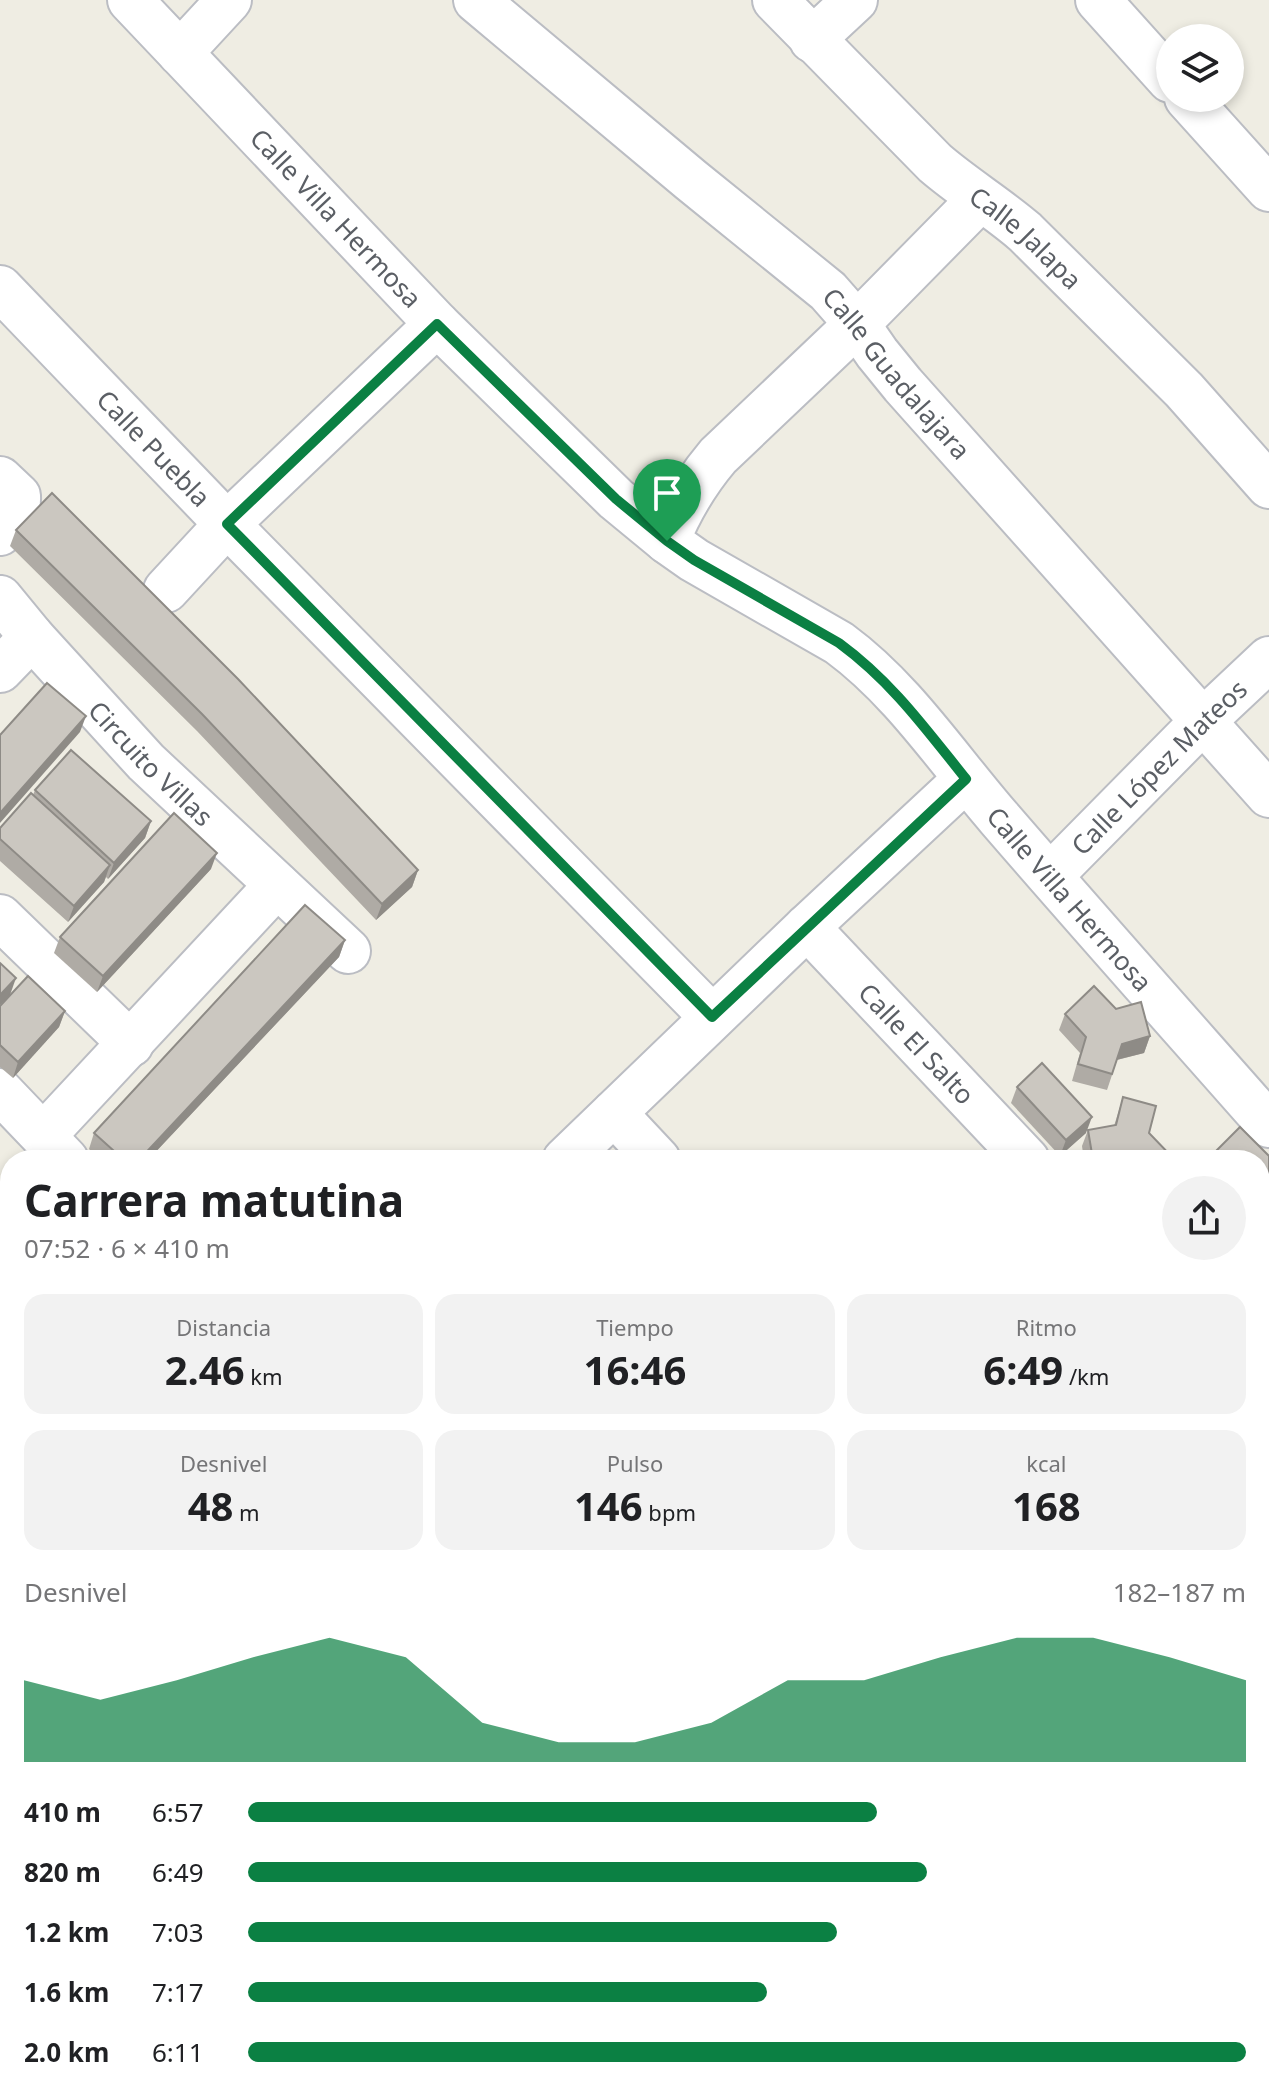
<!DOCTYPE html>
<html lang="es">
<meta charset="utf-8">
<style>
:root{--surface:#fff;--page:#f2f2f2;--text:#202124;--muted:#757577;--accent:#0b8043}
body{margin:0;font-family:"Noto Sans",sans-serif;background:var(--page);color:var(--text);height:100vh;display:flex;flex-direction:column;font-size:30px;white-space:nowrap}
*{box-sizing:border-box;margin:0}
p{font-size:26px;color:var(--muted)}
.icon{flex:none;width:44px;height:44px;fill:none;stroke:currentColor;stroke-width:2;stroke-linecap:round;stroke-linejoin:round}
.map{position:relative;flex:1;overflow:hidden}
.sheet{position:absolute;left:0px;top:1150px;width:1270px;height:948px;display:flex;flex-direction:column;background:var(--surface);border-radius:32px 32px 0 0;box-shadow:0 4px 12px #0003}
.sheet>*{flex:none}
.tools{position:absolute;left:1156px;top:24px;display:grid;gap:16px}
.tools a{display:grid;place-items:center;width:88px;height:88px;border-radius:50%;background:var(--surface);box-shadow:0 4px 12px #0003;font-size:40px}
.pin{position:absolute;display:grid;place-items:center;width:68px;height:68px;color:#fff;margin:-82px -34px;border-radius:50% 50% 50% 0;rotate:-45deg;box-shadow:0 0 8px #0007}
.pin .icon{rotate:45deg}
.round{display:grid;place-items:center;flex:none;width:84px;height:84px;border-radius:42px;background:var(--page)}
.overview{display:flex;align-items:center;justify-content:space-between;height:136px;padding:0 24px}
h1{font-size:44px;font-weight:700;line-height:60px}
.metrics{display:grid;grid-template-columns:repeat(3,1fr);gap:12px;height:136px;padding:8px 24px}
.metrics div{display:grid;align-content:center;border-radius:20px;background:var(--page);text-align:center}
.metrics b{font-size:40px;font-weight:700}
.metrics small{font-size:22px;font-weight:400}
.metrics p{font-size:22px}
.chart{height:224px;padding:16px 24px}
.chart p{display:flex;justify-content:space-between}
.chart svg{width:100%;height:144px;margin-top:8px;fill:var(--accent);opacity:.7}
ul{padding:0 24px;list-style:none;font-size:26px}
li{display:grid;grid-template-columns:128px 96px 1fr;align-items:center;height:60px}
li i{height:20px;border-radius:10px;background:var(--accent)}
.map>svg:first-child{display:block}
.medical{fill:#fee2dd}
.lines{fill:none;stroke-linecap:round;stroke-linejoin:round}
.minor-casing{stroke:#bbbdc3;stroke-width:48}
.minor{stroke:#fff;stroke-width:44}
.wall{fill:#afaba5}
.shaded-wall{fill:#8e8b86}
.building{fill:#cbc7c0;stroke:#8e8b86;stroke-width:2}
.route-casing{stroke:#fff;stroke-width:16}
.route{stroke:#0b8043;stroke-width:10}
.labels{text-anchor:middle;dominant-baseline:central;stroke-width:8;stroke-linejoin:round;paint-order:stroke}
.street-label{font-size:26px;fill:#5b5f65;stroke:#fff}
</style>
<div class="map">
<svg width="1269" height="2098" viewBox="0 0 1269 2098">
<rect width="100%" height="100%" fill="#efede3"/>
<polygon class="medical" points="1,1343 10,1350 10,1605 0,1616"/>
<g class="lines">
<defs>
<g id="minor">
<path id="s1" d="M130,0L437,324L616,499L667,541L694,560L839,643C903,690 947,758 999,818C1088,921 1179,1023 1269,1125"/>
<path id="s2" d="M476,0L691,180L828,291L857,324L877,353L903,385L1269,795"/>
<path id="s3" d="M775,0L935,163C964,188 996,207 1025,232L1184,390L1269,486"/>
<polyline points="1098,0 1170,80"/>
<polyline points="812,40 855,0"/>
<polyline points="180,53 229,0"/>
<polyline points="1187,98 1269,189"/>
<path id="s4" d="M0,288L227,524L712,1017"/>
<path d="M0,479L18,496C19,512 10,521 0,533"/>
<path d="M667,541C680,509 696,482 718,456L857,324L980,199"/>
<polyline points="166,590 227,524 437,324"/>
<path id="s5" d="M0,598L32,637L146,762L348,951"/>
<polyline points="0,670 32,637"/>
<path id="s6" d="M1050,876L1203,721L1269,659"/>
<polyline points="0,917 131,1044"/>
<path id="s7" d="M807,927L1027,1160"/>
<polyline points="0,1091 66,1160"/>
<polyline points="614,1113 658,1160"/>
<polyline points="44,1135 277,885"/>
<polyline points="565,1160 807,927 966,779"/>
<polyline points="0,1315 10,1305"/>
<polyline points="1260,1408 1269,1417"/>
<polyline points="0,1672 10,1661"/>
<polyline points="1260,1745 1269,1736"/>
<polyline points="1260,2009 1268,1998"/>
<polyline points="0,2029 10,2019"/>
<polyline points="954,2088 964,2098"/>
<polyline points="226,2098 236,2088"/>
<polyline points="531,2098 541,2088"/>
<polyline points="889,2098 900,2088"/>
<polyline points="1196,2098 1203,2088"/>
</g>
</defs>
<use href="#minor" class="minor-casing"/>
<use href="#minor" class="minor"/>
</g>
<g class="wall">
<polygon points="16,530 418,870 412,887 376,920 197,731 10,546"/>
<polygon points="35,790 151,821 145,838 108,879 106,877 104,882 68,922 0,861 0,828 33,795"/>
<polygon points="211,869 97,992 54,953 60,937"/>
<polygon points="345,940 339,957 148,1160 100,1160 89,1149 94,1133"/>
<polygon points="0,1006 65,1011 59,1027 13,1078 0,1067"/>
<polygon points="1116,1009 1150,1036 1144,1053 1117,1060 1107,1090 1072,1081 1080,1053 1059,1030 1065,1014"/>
<polygon points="1017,1087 1086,1133 1060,1156 1011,1103"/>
<polygon points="1123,1097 1149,1133 1175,1160 1084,1160 1082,1146 1088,1130 1114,1126"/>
<polygon points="1269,1156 1269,1235 1260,1226 1260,1160"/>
</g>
<g class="shaded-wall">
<polygon points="86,716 80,732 0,823 0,813"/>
<polygon points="151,821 145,838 108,879 114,863"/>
<polygon points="217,853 211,869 97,992 103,976"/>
<polygon points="110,865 104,882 68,922 74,906"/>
<polygon points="418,870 412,887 376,920 382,904"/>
<polygon points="345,940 339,957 148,1160 139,1160"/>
<polygon points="16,978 10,995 0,1005 0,995"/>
<polygon points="65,1011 59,1027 13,1078 18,1062"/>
<polygon points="1150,1036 1144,1053 1116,1060 1122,1044"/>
<polygon points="1092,1117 1086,1133 1060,1156 1066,1140"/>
<polygon points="8,1376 2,1393 0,1395 0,1384"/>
<polygon points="10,1527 10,1546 0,1557 0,1538"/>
</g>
<g class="building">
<polygon points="52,493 238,679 418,870 382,904 202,714 16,530"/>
<polygon points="47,683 86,716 0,813 0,735"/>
<polygon points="71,750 151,821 114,863 35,790"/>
<polygon points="31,793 110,865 74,906 0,839 0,828"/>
<polygon points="174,813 217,853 103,976 60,937"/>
<polygon points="305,905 345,940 139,1160 124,1160 94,1133"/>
<polygon points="0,963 16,978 0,995"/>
<polygon points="28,976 65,1011 18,1062 0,1045 0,1006"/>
<polygon points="1094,986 1116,1009 1141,1002 1150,1036 1122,1044 1112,1074 1078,1064 1086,1037 1065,1014"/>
<polygon points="1042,1063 1092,1117 1066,1140 1017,1087"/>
<polygon points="1123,1097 1156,1106 1149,1133 1175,1160 1093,1160 1088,1130 1116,1125"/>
<polygon points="1240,1127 1269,1156 1269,1213 1260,1204 1260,1160 1217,1160 1212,1155"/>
<polygon points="0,1368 8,1376 0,1384"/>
<polygon points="10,1385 10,1527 0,1538 0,1396"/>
</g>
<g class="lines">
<defs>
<path id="route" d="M437,324L616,499L667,541L694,560L839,643C892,682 925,728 966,779L712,1017L227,524Z"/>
</defs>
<use href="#route" class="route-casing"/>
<use href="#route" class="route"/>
</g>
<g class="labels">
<g class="street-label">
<text stroke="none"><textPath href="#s1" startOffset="300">Calle Villa Hermosa</textPath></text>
<text stroke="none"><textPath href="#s3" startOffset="346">Calle Jalapa</textPath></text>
<text stroke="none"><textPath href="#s2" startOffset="564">Calle Guadalajara</textPath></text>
<text stroke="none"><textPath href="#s4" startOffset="222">Calle Puebla</textPath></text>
<text stroke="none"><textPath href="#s5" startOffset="224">Circuito Villas</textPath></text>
<text stroke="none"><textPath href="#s6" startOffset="154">Calle López Mateos</textPath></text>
<text stroke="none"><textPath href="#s1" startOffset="1308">Calle Villa Hermosa</textPath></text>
<text stroke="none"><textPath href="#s7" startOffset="160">Calle El Salto</textPath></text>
</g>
</g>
</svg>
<div class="tools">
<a><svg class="icon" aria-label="layers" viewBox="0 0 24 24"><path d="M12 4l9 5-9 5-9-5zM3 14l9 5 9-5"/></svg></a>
</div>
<div class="pin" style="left:667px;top:541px;background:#1e9e55"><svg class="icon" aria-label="arrive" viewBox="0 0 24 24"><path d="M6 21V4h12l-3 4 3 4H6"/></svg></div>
<section class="sheet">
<div class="overview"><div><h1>Carrera matutina</h1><p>07:52 · 6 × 410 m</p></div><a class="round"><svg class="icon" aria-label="share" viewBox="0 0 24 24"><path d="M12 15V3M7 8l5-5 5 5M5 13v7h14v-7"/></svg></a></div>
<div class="metrics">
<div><p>Distancia</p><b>2.46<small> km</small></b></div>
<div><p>Tiempo</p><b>16:46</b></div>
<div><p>Ritmo</p><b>6:49<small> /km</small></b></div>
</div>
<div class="metrics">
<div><p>Desnivel</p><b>48<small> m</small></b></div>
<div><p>Pulso</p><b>146<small> bpm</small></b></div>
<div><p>kcal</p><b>168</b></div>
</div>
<div class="chart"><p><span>Desnivel</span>182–187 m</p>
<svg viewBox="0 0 160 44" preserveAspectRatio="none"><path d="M0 44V19L10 25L20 19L30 12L40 6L50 12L60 32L70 38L80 38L90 32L100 19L110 19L120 12L130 6L140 6L150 12L160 19V44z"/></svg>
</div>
<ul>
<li><b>410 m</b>6:57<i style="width:63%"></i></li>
<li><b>820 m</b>6:49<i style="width:68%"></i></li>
<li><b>1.2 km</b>7:03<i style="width:59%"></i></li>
<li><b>1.6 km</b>7:17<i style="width:52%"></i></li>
<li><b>2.0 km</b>6:11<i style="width:100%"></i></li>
</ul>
</section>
</div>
